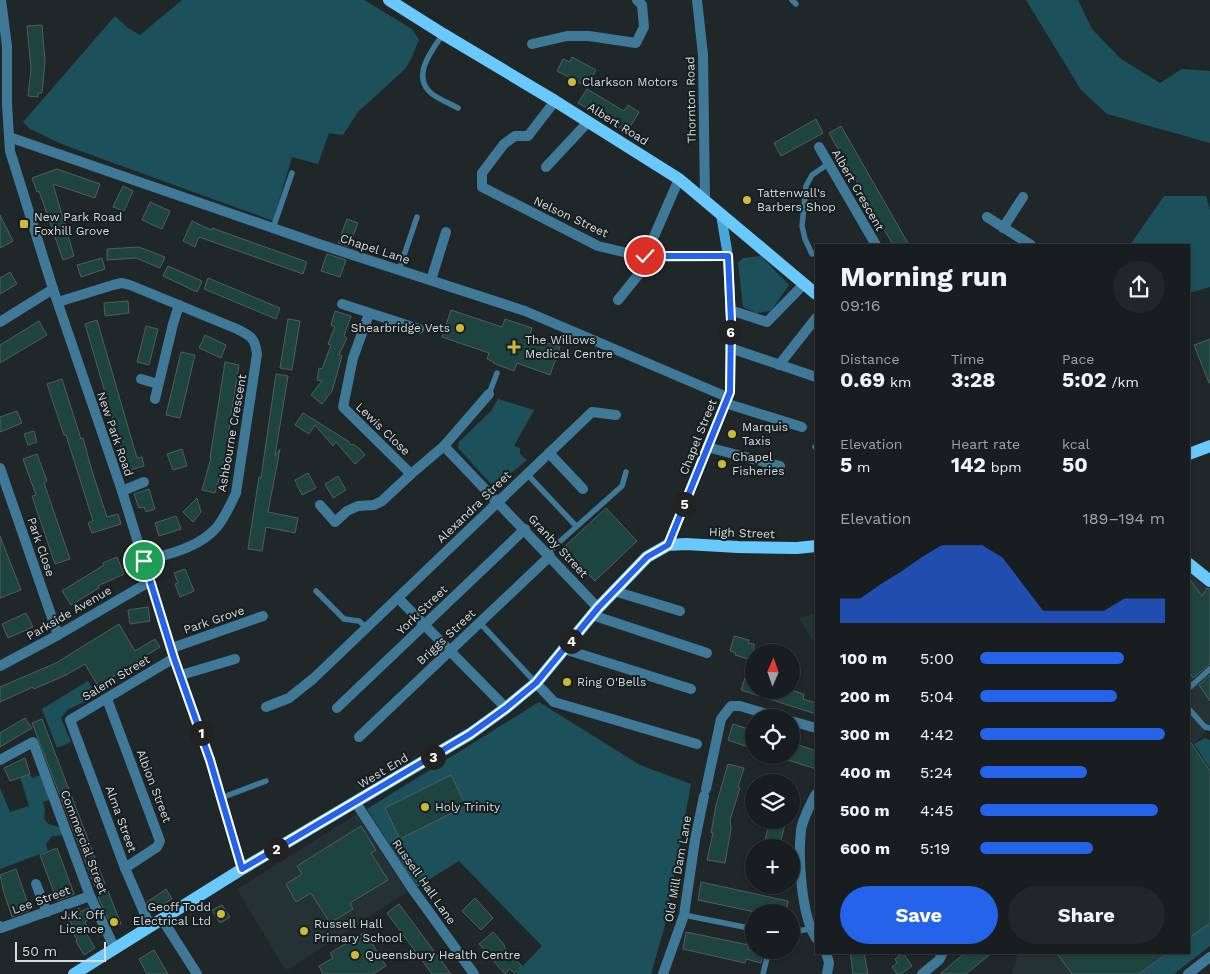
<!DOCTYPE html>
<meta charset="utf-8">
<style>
:root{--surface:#181d1f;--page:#212628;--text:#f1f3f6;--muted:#9fa2a4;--line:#363b3d;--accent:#2563eb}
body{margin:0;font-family:"Work Sans",sans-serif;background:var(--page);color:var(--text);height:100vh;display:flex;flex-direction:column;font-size:19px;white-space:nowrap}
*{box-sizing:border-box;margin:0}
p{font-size:16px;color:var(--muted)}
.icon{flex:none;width:28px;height:28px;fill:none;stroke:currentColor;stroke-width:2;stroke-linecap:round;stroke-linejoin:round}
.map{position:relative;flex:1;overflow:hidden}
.drawer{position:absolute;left:815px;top:244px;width:375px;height:710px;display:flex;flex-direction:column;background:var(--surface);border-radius:0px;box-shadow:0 1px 4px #0004,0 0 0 1px var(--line)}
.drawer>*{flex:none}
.needle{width:32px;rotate:2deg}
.fabs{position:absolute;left:745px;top:644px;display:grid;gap:10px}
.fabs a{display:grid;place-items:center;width:55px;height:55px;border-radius:50%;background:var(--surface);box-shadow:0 1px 4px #0004,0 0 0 1px var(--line);font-size:25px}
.scale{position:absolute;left:15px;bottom:12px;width:91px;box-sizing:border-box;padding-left:5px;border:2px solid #d6dbdc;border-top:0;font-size:14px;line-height:18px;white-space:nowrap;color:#d6dbdc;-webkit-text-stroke:4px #171e1f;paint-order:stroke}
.pin{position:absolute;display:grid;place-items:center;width:42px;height:42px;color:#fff;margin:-21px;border:2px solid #fff;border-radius:50%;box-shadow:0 1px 5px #0007}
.km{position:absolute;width:25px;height:25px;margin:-12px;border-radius:50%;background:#222;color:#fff;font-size:14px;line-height:25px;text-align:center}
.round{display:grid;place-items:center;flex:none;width:52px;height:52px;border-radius:26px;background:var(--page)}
.summary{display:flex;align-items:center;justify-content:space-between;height:85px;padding:0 25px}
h1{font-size:28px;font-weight:700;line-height:38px}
.figures{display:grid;grid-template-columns:repeat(3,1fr);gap:8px;height:85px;padding:5px 25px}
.figures div{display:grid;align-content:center}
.figures b{font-size:21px;font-weight:700}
.figures small{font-size:14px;font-weight:400}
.figures p{font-size:14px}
.chart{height:140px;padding:10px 25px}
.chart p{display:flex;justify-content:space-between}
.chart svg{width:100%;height:90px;margin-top:5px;fill:var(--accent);opacity:.7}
.cta{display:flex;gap:10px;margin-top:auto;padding:10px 25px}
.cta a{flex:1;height:58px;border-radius:30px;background:var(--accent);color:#fff;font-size:20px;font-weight:700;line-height:58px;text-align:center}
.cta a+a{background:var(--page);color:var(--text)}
ul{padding:0 25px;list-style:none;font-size:16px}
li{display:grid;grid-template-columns:80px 60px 1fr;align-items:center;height:38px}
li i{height:12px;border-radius:6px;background:var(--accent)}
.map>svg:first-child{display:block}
.built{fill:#243235}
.green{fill:#1c515b}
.building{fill:#1e4441;stroke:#535c5b}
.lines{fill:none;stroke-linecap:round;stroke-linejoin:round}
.lane{stroke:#407897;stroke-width:5.5}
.street{stroke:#407897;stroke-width:10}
.secondary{stroke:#46a7d8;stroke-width:10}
.primary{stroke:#6ac9fc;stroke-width:12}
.route-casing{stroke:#fff;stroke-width:10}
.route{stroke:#2563eb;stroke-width:6}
.poi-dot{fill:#ccb939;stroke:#171e1f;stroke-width:2}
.labels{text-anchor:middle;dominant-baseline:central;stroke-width:4;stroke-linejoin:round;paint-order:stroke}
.poi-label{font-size:12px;fill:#d6dbdc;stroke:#171e1f;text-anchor:start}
.street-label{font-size:12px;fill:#d6dbdc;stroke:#171e1f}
</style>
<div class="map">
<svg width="1210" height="974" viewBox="0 0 1210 974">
<rect width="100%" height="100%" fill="#202729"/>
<g class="built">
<polygon points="1189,573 1210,590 1210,727 1194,744 1210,768 1210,923 1189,938"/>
<polygon points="816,613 816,646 799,618"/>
<polygon points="357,814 407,892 286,971 237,889"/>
<polygon points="1014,953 1169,953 1139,974 1012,974 1017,956"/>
</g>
<g class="green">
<polygon points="182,0 364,0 412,29 419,40 411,59 406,68 358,112 343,135 329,133 318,164 292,157 273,221 64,145 30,129 23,122 115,16 128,28 140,35"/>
<polygon points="1026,0 1078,0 1092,29 1121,59 1160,83 1182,69 1210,71 1210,143 1107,114 1081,90"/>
<polygon points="1164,196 1206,196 1210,210 1210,287 1189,293 1189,245 1130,245"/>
<polygon points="761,256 789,285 771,311 756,313 743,307 738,263 743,258"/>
<polygon points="498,399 534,410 514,446 520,448 520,454 527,460 497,485 490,483 458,448 459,442 491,411"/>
<polygon points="88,681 97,696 67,710 61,718 71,742 57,748 42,709"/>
<polygon points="539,702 640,765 691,784 665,925 651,974 515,974 542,946 459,861 417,887 367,809"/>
<polygon points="1205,738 1210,740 1210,768 1194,744"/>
<polygon points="30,774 32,778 41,775 49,800 43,802 45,810 44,819 48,824 59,827 64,835 52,836 46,844 48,851 0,869 0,788 10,812 29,806 20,777"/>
<polygon points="1210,923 1210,946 1174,974 1139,974 1169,953 1189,952 1189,938"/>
</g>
<g class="building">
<polygon points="42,25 45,61 42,93 38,93 38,97 28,96 31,69 27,26"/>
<polygon points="572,57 596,70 587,87 557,71 563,59 570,62"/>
<polygon points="587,89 624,111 628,105 639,112 627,132 578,103"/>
<polygon points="816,119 823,133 781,156 774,143"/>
<polygon points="841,126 909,245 893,245 829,133"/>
<polygon points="57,169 100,184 95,198 53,184 74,256 63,260 39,191 37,192 32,178"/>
<polygon points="123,186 133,191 124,211 113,207"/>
<polygon points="150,202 170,211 162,229 142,220"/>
<polygon points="0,215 13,241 0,248"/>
<polygon points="347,219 358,223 349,247 338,243"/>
<polygon points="192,221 211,230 212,228 307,262 303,274 199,237 195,247 183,241"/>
<polygon points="139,247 165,257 160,268 136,258 107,260 107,249"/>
<polygon points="327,254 346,260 340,277 321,271"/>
<polygon points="102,258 105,269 81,277 77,265"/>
<polygon points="168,266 202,281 197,292 163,276"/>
<polygon points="10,272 17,284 0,294 0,278"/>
<polygon points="208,278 280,308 276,319 204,289"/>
<polygon points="128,301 129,313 105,316 104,303"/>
<polygon points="451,310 502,327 505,319 532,328 529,337 560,347 550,375 517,363 514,371 493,363 494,362 487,359 489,353 442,337"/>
<polygon points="335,311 351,316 344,336 347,338 339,355 342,356 332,391 322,404 311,395 322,381 317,380 319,368 322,369 331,345 328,344 335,327 331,325"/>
<polygon points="288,319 300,321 292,370 280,368"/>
<polygon points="97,320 137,458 142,457 144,466 123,472 120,463 125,461 85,324"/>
<polygon points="39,321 47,335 0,363 0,345"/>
<polygon points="146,326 158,329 149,365 137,362"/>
<polygon points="205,335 226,345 221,358 199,348"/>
<polygon points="1210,339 1210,383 1209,383 1194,345"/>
<polygon points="181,352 195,355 180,418 166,415"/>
<polygon points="225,362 239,365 223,467 215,493 202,490 211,458 210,458"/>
<polygon points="276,374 288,376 275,456 280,449 268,512 298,518 295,533 266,527 262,551 248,549 259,477 261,478"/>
<polygon points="62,379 81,439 83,438 92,471 107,517 118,514 121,524 92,533 88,523 93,521 66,435 64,435 47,384"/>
<polygon points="17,411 22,423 0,432 0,417"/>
<polygon points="303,413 348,441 351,445 353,444 360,449 365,455 355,464 336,442 333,446 315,425 309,434 295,425"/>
<polygon points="34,431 37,442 28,445 24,434"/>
<polygon points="182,449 187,466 173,470 167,454"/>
<polygon points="37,454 47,481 44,483 70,559 55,564 32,496 36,495 23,459"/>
<polygon points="308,473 316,488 302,495 295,480"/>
<polygon points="338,476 346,490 333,498 325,484"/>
<polygon points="149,489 155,509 146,512 144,507 139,508 134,494"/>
<polygon points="197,498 201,512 193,522 183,512"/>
<polygon points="606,508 637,541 595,581 563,548"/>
<polygon points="176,516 181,529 159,536 155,523"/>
<polygon points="0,536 21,590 0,598"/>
<polygon points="117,557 124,574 98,586 99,588 71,605 62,591 104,565 103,563"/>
<polygon points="185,569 194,591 180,597 175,584 178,583 174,573"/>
<polygon points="1189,578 1202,596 1207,588 1210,589 1210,664 1193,678 1189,671"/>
<polygon points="148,607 150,621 130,624 128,610"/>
<polygon points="26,613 33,627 8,638 2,624"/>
<polygon points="119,624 135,651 155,639 160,647 98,686 85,664 66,675 34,689 33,687 0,702 0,687 56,663"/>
<polygon points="734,636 749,640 748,643 754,644 754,690 790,690 804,694 803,699 816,703 816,714 741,690 751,660 735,655 736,653 730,651"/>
<polygon points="1210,675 1210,701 1199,685"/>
<polygon points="25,718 32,728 0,747 0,733"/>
<polygon points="42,719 105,884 95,887 32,723"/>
<polygon points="733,724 754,731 754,749 728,740"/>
<polygon points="1189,740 1210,771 1210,923 1189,938"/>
<polygon points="793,743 816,751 816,769 788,760 789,755 791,755"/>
<polygon points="25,758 30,774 10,781 4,768"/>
<polygon points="728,764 744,768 738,787 740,788 730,820 731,829 725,863 707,860 713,833 711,833 716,805"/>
<polygon points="451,775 466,806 400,839 385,808"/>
<polygon points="770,820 786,820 779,848 763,848"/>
<polygon points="361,826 376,850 371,853 388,880 350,903 353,909 330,923 311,893 296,902 286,884 302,874 297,866"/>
<polygon points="57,848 74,894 57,901 40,855"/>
<polygon points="16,869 30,910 12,917 4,893 0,875"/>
<polygon points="701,882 788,901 786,912 755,912 698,900"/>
<polygon points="166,889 172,899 152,911 147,902"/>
<polygon points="108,891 121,924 114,927 112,927 98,897"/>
<polygon points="475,898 493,918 481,930 462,911"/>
<polygon points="399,904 451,974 432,974 387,913"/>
<polygon points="222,905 230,917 220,923 212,910"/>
<polygon points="79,908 80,912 88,908 92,917 85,922 90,931 86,933 95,948 84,955 76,941 77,940 73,933 76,932 67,916"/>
<polygon points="365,932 386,966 373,974 323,974 319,966 333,958 330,953"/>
<polygon points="493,932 505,946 504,947 522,966 514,973 510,969 505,974 479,944"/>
<polygon points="686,932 749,945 748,950 764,950 761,963 746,959 745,963 683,949"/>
<polygon points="154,950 168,974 147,974 139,959"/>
<polygon points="850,952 864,952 868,974 853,974"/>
<polygon points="966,952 993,952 966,974 940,974"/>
<polygon points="1056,952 1169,952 1139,974 1072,974"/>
<polygon points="903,953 912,966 901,974 897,974 892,967 897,963 895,959"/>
</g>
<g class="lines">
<g class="lane">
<polyline points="792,0 796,4"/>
<path d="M443,34C432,50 411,76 431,93C438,99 449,103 458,108"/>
<polyline points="273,228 292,173"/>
<polyline points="812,254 805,239 802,226 806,186 812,175 828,164"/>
<polyline points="399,270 417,217"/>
<polyline points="489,394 497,373"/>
<polyline points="815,447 816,448"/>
<polyline points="527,474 576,526"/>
<polyline points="547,553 622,486 626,472"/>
<polyline points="316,591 344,619 359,621 367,628"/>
<polyline points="480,623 536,683"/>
<polyline points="1189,688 1210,669"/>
<polyline points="1189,709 1205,727 1210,728"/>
<polyline points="221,798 266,781"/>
<polyline points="684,915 754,929"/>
<polyline points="791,932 810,929"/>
<polyline points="763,974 769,950"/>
</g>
<g class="street">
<polyline points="1,0 7,46 7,105 10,151 53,289 122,491 174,658 210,760 242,869"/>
<polyline points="697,0 703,55 705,200"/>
<polyline points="532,44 567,36 589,36 636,43 644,27 642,5 637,0"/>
<polyline points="555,101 528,136 515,136 504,144 482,173 482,187 598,246 645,257 728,256"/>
<polyline points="9,137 319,244 525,311 727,397"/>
<polyline points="819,147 876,245"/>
<polyline points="546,167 588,122"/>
<polyline points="987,217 1031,245"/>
<polyline points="1003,228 1023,197"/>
<polyline points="431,280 446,232"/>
<polyline points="618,300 639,274 645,257 679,179"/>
<path d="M58,302L113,285L122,283L130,285L237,329C251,336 255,338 257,354L236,493C231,504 225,517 217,527C199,548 169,554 144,561"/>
<polyline points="342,304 419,329"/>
<polyline points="730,310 767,322 804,284"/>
<polyline points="369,314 353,358 343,407 411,474"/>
<polyline points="0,322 53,289"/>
<polyline points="730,348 816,377"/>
<polyline points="779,365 816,318"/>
<polyline points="141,379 158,384"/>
<polyline points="155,399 173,324 179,305"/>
<polyline points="725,403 802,427"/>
<polyline points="444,446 598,608"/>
<polyline points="707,447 780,466"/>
<polyline points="549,453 583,489"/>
<polyline points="0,468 58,635"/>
<polyline points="122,491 144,482"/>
<polyline points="320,505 335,522 347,511 358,506 374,505 382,501 411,474 444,446 489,394"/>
<polyline points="614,591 680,611"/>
<polyline points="398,598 506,708"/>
<polyline points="592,615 707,653"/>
<polyline points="172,648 263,616"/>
<polyline points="564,649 691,689"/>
<polyline points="0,666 58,635 149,582"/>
<polyline points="181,675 235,659"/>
<polyline points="536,683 554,702 697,744"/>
<polyline points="107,699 160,841 157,847 125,868"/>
<polyline points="266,707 289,698 314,678 592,412 616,415"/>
<polyline points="337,708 525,529"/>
<polyline points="791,721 816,728"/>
<polyline points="359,737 550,556"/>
<polyline points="0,760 33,742 90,896 115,949"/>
<polyline points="706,789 721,719 731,706 740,706 780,718"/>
<path d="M816,794C810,805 803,818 801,830C798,857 801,915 816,938"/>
<polyline points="356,803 411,887 474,974"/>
<polyline points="36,884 47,912"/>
<polyline points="162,919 197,974"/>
<polyline points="0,926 1,928 90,896"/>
<polyline points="150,926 125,868 70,720 174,658"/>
<polyline points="826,952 829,963 827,974"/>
<polyline points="663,974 684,915 695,840 704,796"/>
<polyline points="922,974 939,960 943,952"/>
<polyline points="1188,974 1210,957"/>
</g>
<polyline class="secondary" points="668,545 730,392 731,321 728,256 721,215"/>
<g class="primary">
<polyline points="389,0 443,34 555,101 679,179 816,294"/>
<polyline points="1189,454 1210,446"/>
<polyline points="1189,564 1210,581"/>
<polyline points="74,974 242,869 470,734 506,708 536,683 598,608 647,557 668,545 686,544 738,547 797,548 816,546"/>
</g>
</g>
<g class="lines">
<defs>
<polyline id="route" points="144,561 174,658 210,760 242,869 470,734 506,708 536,683 598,608 647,557 668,545 730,392 731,321 728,256 645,256"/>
</defs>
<use href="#route" class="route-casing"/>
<use href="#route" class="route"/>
</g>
<g class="poi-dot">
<circle cx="572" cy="82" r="5"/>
<circle cx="747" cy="200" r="5"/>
<rect x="19" y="219" width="10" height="10" rx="2.5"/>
<circle cx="460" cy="328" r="5"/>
<path d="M511.5 339.5h5v5h5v5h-5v5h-5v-5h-5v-5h5z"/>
<circle cx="732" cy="434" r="5"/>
<circle cx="722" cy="464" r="5"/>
<circle cx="567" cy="682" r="5"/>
<circle cx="425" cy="807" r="5"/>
<circle cx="221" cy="914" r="5"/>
<circle cx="114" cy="922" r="5"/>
<circle cx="304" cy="931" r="5"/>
<circle cx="355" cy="955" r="5"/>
</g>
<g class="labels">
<g class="poi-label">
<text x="582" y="82">Clarkson Motors</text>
<text x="757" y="193">Tattenwall's<tspan x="757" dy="14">Barbers Shop</tspan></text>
<text x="34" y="217">New Park Road<tspan x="34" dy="14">Foxhill Grove</tspan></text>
<text x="450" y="328" text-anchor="end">Shearbridge Vets</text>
<text x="525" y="340">The Willows<tspan x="525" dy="14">Medical Centre</tspan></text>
<text x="742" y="427">Marquis<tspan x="742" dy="14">Taxis</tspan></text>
<text x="732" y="457">Chapel<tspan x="732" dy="14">Fisheries</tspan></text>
<text x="577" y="682">Ring O'Bells</text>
<text x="435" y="807">Holy Trinity</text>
<text x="211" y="907" text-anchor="end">Geoff Todd<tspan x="211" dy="14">Electrical Ltd</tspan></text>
<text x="104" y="915" text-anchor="end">J.K. Off<tspan x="104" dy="14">Licence</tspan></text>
<text x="314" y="924">Russell Hall<tspan x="314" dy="14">Primary School</tspan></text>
<text x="365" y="955">Queensbury Health Centre</text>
</g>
<g class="street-label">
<text transform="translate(691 100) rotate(-91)">Thornton Road</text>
<text transform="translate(618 124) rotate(32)">Albert Road</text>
<text transform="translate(858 190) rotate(60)">Albert Crescent</text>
<text transform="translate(571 217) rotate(25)">Nelson Street</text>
<text transform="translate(375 249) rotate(18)">Chapel Lane</text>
<text transform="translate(383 429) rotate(44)">Lewis Close</text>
<text transform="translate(232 433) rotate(-80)">Ashbourne Crescent</text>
<text transform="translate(115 434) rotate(71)">New Park Road</text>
<text transform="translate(698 437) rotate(-68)">Chapel Street</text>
<text transform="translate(474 507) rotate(-44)">Alexandra Street</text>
<text transform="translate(742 533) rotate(2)">High Street</text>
<text transform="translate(558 546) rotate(47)">Granby Street</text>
<text transform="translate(41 547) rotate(71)">Park Close</text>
<text transform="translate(422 610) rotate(-44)">York Street</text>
<text transform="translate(69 613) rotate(-30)">Parkside Avenue</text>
<text transform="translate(214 620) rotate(-19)">Park Grove</text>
<text transform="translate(446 637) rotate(-43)">Briggs Street</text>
<text transform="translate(116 678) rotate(-31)">Salem Street</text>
<text transform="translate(383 771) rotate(-31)">West End</text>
<text transform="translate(154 786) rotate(69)">Albion Street</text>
<text transform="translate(121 819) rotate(70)">Alma Street</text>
<text transform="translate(84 842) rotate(69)">Commercial Street</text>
<text transform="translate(678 869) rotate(-80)">Old Mill Dam Lane</text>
<text transform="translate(424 882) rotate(55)">Russell Hall Lane</text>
<text transform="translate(41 900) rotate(-20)">Lee Street</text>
</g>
</g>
</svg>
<div class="fabs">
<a><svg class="needle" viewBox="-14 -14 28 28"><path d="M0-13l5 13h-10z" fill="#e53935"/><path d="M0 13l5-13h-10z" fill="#9fa2a4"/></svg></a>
<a><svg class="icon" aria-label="locate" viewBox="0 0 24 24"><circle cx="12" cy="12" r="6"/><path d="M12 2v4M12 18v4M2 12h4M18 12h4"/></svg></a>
<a><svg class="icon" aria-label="layers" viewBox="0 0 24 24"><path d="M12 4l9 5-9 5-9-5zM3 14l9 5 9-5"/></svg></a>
<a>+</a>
<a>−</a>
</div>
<div class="scale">50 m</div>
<div class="pin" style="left:144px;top:561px;background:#1e9e55"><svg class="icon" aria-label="arrive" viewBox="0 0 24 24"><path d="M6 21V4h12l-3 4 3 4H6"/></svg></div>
<div class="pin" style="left:645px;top:256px;background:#d93025"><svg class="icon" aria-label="check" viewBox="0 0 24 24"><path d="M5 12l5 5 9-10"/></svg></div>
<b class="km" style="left:201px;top:733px">1</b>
<b class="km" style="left:276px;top:849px">2</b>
<b class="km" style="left:433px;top:757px">3</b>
<b class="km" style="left:571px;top:641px">4</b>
<b class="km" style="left:684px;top:504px">5</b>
<b class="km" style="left:730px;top:332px">6</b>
<section class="drawer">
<div class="summary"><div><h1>Morning run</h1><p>09:16</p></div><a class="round"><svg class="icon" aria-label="share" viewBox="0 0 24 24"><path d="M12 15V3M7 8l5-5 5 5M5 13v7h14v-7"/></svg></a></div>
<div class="figures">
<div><p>Distance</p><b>0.69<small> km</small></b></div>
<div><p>Time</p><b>3:28</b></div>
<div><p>Pace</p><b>5:02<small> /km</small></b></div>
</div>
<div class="figures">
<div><p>Elevation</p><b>5<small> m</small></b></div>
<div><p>Heart rate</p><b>142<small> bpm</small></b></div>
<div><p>kcal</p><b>50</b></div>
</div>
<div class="chart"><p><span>Elevation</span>189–194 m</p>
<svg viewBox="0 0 160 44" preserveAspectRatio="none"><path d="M0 44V32L10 32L20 25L30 19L40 12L50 6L60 6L70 6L80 12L90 25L100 38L110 38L120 38L130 38L140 32L150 32L160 32V44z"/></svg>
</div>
<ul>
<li><b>100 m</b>5:00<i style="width:78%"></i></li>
<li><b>200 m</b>5:04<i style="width:74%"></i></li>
<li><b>300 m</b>4:42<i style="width:100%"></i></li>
<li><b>400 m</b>5:24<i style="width:58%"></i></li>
<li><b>500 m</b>4:45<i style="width:96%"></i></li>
<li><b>600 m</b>5:19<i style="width:61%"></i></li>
</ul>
<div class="cta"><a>Save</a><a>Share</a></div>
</section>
</div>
